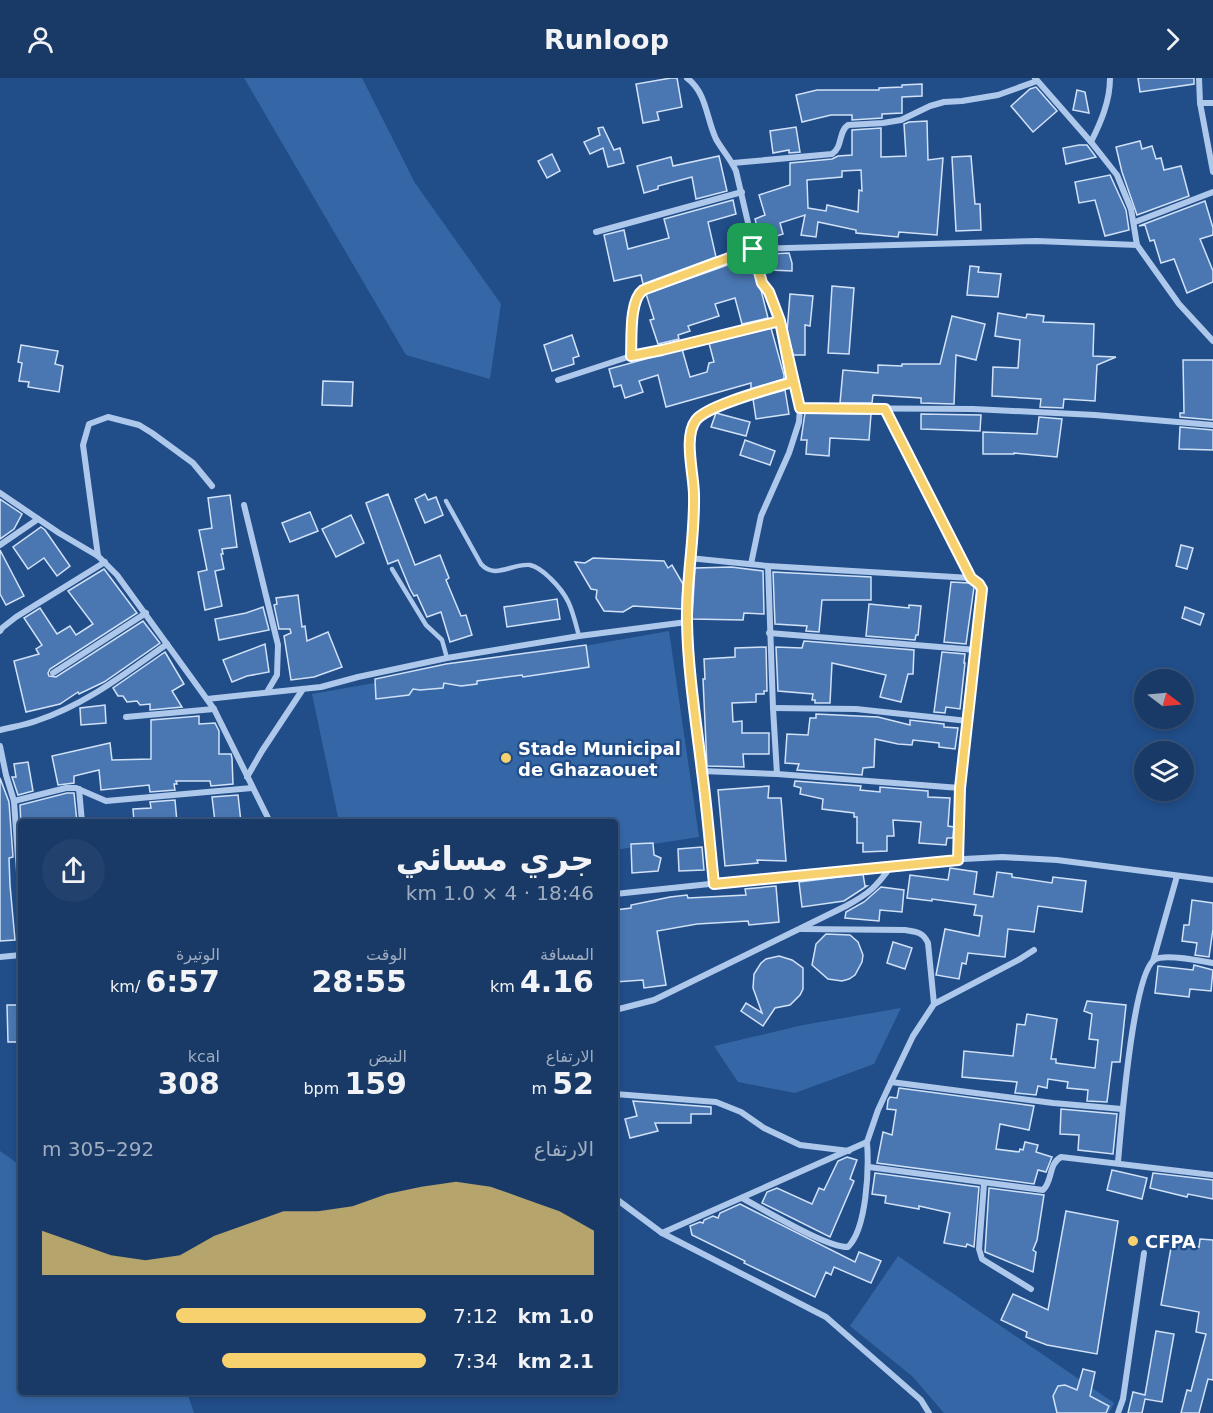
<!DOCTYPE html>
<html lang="ar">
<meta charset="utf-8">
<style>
:root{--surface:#193a67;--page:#22416d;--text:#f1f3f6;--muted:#9fadc0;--line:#37547b;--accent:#f7d16e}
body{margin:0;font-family:"DejaVu Sans",Cairo,sans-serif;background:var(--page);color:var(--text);direction:rtl;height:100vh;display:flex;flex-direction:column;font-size:22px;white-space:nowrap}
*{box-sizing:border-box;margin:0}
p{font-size:20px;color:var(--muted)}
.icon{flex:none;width:33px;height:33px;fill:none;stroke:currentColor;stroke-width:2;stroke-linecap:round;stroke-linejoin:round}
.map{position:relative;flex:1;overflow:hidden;direction:ltr}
.side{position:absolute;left:18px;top:741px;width:600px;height:576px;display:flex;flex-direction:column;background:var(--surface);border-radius:6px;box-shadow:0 3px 9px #0003,0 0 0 2px var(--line);direction:rtl}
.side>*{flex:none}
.needle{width:39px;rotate:106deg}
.controls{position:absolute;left:1134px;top:591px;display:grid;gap:12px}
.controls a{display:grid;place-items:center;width:60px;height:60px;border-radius:50%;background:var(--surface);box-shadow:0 3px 9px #0003,0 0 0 2px var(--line);font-size:30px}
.pin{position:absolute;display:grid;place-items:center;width:51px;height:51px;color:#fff;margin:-26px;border-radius:12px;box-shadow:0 3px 9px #0006}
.round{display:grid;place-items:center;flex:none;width:63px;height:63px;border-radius:32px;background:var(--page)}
.summary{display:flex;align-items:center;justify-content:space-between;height:102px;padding:0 24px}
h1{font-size:33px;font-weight:800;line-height:45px}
.metrics{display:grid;grid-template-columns:repeat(3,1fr);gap:9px;height:102px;padding:6px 24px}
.metrics div{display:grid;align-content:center}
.metrics b{font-size:30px;font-weight:800}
.metrics small{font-size:16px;font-weight:400}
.metrics p{font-size:16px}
.chart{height:168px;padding:12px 24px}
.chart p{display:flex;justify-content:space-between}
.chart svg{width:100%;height:108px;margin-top:6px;fill:var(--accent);opacity:.7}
ul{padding:0 24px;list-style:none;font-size:20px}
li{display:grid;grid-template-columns:96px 72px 1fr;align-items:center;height:45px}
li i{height:15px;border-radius:8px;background:var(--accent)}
header{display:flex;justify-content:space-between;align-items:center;height:78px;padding:0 24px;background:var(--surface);font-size:27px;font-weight:800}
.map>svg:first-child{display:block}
.green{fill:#3567a7}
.building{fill:#4a77b2;stroke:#d1e2f8;stroke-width:1.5;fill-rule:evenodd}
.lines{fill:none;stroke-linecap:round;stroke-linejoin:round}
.lane{stroke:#adc8eb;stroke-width:4.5}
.street{stroke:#adc8eb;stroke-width:6}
.route-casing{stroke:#fff;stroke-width:12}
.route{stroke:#f7d16e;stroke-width:8}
.poi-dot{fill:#f7d16e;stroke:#214d89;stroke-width:2}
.labels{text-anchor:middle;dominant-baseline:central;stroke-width:4.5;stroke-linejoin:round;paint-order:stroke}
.poi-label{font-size:18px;font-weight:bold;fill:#fff;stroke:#214d89;text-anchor:start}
</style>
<header><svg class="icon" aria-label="forward" viewBox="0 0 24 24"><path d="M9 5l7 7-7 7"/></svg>Runloop<svg class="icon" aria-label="person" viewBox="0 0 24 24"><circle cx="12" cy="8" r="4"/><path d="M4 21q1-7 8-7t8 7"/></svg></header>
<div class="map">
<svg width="1213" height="1335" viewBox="0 0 1213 1335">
<rect width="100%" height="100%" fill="#214d89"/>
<g class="green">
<polygon points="244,0 362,0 415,105 501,226 490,301 406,277"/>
<polygon points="669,553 699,759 615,772 615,744 339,744 312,616"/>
<polygon points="901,930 874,986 795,1015 738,1004 714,968 803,947"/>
<polygon points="0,1073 21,1088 21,1314 187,1314 194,1335 0,1335"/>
<polygon points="898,1178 1114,1325 1109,1335 944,1335 912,1298 850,1248"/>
</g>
<g class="building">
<polygon points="671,0 677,0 682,29 657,34 659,42 643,45 636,6"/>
<polygon points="1138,0 1194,0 1194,6 1140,14"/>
<polygon points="922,6 922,18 902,19 902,35 882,36 882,40 852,42 852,37 831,37 802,44 796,17 817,12 879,12 879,10 902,9 902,7"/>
<polygon points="1036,9 1057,33 1033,54 1011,28 1030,11"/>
<polygon points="1077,12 1085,14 1089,35 1073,32"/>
<path d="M927,43L928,82L943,80L937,157L899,154L898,159L856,155V152L818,144L816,159L801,157L805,137L780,145L783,156L761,163L755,141L765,137L759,117L790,107V85L832,81L838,78L852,77V52L881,50V79L906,78L904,46L909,44ZM861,92L862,113L859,112L858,134L827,127L826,133L808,130L807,102L842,99V93Z"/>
<polygon points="603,49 614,72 620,70 624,85 608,89 603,70 590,76 584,64 600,57 598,50"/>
<polygon points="796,49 800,74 789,75 789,72 773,75 770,53"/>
<polygon points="1140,63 1142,71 1152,68 1156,81 1161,80 1164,92 1181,88 1189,118 1137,137 1122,94 1116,69"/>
<polygon points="1079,67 1087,67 1096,79 1066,86 1063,70"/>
<polygon points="552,76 560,93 547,100 538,83"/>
<polygon points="719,78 727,113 696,121 692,99 658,108 658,111 644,115 637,88 671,79 673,88"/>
<polygon points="971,78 975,126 980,126 981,152 956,153 952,79"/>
<polygon points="1110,97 1126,132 1129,152 1105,158 1095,122 1079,125 1075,104"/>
<polygon points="733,122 736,136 708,144 716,179 643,206 641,197 614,203 604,157 624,152 628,171 669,160 664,141"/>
<polygon points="1205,123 1213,150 1213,157 1200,161 1213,193 1213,204 1187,215 1174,181 1161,185 1154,162 1150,163 1145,147 1139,148"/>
<polygon points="789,175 792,185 792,193 770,192 771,176"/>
<polygon points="750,179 757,206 761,212 768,240 742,246 735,220 715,226 719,238 688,248 690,253 678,257 679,261 658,266 650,242 654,241 646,216"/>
<polygon points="970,188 979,189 978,194 1001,196 998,219 967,217"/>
<polygon points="832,208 854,210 849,276 828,275"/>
<polygon points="790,216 813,218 810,248 805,247 805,277 793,277 787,254"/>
<polygon points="998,235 1026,240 1027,236 1044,238 1043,244 1094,246 1093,278 1116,279 1097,287 1095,323 1064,321 1063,330 1040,329 1041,321 992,318 993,289 1018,290 1020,262 995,258"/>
<polygon points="952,238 985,246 976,282 956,277 954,326 921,325 921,320 873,317 872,325 840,325 843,292 878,295 878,287 902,288 902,286 940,286"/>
<polygon points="771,250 784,297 784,301 751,311 751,305 666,329 658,297 639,303 643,314 625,320 621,307 614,309 609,291 682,271 690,299 707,294 709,285 714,284 709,265"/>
<polygon points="572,257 579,278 573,280 574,286 552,293 544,267"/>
<polygon points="21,267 58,273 55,286 63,288 59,314 28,309 29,304 19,303 22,285 18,284"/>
<polygon points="1183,282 1213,282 1213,342 1180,339 1180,335 1184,335"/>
<polygon points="323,303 353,304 352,328 322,327"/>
<polygon points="785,312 789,336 756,341 753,321"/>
<polygon points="716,335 750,344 746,358 711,349"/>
<polygon points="805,335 871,336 869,362 830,360 829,378 806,376 807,362 801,362"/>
<polygon points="921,336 981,337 980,353 921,351"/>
<polygon points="1039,339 1062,341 1057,379 1014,375 1014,376 983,376 983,354 1037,356"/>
<polygon points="1180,349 1213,352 1213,372 1179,371"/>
<polygon points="745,362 775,373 770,387 740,377"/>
<polygon points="388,416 415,487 440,477 449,500 446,502 461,538 466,537 472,557 450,564 441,534 427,539 417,517 414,518 410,511 398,482 388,486 366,425"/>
<polygon points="425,416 428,422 436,419 443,437 425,445 415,421"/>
<polygon points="230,417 237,469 222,471 223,476 221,476 224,491 215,493 222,528 205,532 198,494 207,492 199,452 212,450 208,420"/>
<polygon points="0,421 22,436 14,451 0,461"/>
<polygon points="310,434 318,453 290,464 282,445"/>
<polygon points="351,437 364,465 336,479 322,451"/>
<polygon points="41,449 45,452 70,488 57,498 44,480 28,491 13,469"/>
<polygon points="1181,467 1193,470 1187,491 1176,488"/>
<polygon points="0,472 24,518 6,527 0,516"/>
<polygon points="593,480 664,483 668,490 672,487 683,506 682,531 633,528 623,534 604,533 596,520 597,512 591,511 575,484 585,485"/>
<polygon points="731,489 763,493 764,536 744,535 743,542 692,541 695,490"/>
<polygon points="104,491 137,535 50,591 48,595 49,598 56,599 143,543 160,565 104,604 79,616 78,614 60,626 26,634 14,583 39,576 36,571 42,567 24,540 40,530 57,556 70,548 76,557 93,546 68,513"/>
<polygon points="773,494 871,499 871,522 822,522 819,554 806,553 807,548 775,546"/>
<polygon points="951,504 969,505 974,509 966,566 944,564"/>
<polygon points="298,517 302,549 305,548 307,563 328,554 342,589 314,599 291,602 284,558 291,555 290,551 279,551 274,527 277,526 276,520"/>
<polygon points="557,521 560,541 507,549 504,529"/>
<polygon points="869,526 909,530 909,527 921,528 918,557 916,557 915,562 866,558"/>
<polygon points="263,529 269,552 219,562 215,541 246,535"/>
<polygon points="1185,529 1204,536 1200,547 1182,540"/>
<polygon points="804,563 914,572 913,596 908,596 901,624 880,619 886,597 832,585 830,625 815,625 815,622 812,622 813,616 778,613 776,569 802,570"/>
<polygon points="265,566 269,594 247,598 232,604 223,582"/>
<polygon points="586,567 589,589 523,599 522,597 477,603 477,606 461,608 444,605 443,610 420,612 413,611 409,617 376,621 375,601 446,586"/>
<polygon points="766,569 767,613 764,613 764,616 756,616 756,624 732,625 733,644 742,643 742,655 769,655 769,676 743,676 744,689 707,688 703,601 705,601 704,581 735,579 735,570"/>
<polygon points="165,574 184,606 172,613 182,629 150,632 150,626 140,627 137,623 127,624 123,618 118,618 113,610"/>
<polygon points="942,574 965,576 964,585 965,585 960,631 946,629 945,635 934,634"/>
<polygon points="105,627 106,645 81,647 80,630"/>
<polygon points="816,636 878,639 910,647 910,642 944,646 944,649 958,650 955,671 939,669 939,665 913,662 912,667 898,666 875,661 874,689 863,690 862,697 797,692 799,686 785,685 787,656 808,657 810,640 816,640"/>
<polygon points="199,638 199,646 215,645 219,653 219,676 231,676 232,680 233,706 211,708 210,703 176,703 177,706 174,706 175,712 150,714 149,707 101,712 99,692 74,698 74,705 58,707 52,678 110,665 112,682 151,681 151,642"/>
<polygon points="28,684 33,713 18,717 12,699 16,699 14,686"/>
<polygon points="0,700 9,724 13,779 9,780 10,807 15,862 0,863"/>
<polygon points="795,703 861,708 860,712 880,714 880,709 928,713 928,719 950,720 948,748 954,749 953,760 947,760 946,767 919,765 921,744 893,742 894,758 887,758 887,773 863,774 863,765 857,765 857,739 854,739 854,735 822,731 823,721 800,716 801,710 794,708"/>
<polygon points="769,708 768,720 781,720 786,783 757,782 758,785 725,788 718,712"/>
<polygon points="67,715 74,715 77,744 21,744 21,748 20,727"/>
<polygon points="238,717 241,744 215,744 212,719"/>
<polygon points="175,722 177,744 134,744 133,731 151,730 150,724"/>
<polygon points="653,765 654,777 661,780 658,793 632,795 631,766"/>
<polygon points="702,769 704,792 679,793 678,771"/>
<polygon points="950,790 977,794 974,816 993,819 997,794 1012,796 1012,799 1052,805 1053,799 1086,803 1082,834 1038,828 1034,854 1008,851 1005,879 968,875 966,886 962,885 959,901 936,897 945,851 979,858 982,838 974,837 976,827 932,821 932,823 907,820 910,797 948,802"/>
<polygon points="863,796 865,808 867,808 844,823 802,829 799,804"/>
<polygon points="776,808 779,844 749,847 748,843 697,846 657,853 666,907 644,910 643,902 615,904 615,832 631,830 631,827 670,819 687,817 688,820 746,817 745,811"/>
<polygon points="881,809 904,812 902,834 880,832 879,843 845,840 846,834 864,824"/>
<polygon points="1192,822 1213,825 1213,851 1209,879 1195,877 1197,865 1182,863 1184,847 1189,847"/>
<polygon points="826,856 850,857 858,864 863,877 862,884 855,897 849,901 842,903 828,901 812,887 816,866"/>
<polygon points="893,864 912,870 905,891 887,885"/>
<polygon points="779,878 792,882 803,890 803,911 800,917 790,927 775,930 763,948 741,933 746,925 762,935 753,910 754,896 761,885 766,881"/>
<polygon points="1194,887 1213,892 1211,913 1190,911 1189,919 1155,915 1158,888 1193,892"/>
<polygon points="1087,923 1126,927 1120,984 1112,984 1107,1024 1087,1023 1088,1012 1067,1010 1068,1004 1048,1001 1047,1010 1038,1008 1036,1017 1015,1015 1017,1004 962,999 964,973 1013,978 1017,946 1025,947 1027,936 1057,941 1051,981 1056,981 1056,985 1095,990 1098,962 1089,961 1092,936 1084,933"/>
<polygon points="7,927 21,927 21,964 8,964"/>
<polygon points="899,1010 1034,1028 1029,1052 1000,1046 996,1071 1019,1074 1020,1071 1023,1072 1025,1064 1038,1067 1036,1074 1052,1079 1046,1094 1038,1092 1034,1106 877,1085 883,1054 892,1057 896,1032 887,1031 888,1022 890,1019 897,1020"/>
<polygon points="633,1023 711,1029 711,1036 691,1036 691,1045 655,1045 658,1053 630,1060 625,1041 637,1038"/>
<polygon points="1061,1031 1117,1036 1113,1076 1078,1072 1079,1057 1060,1056"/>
<polygon points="847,1079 857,1082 850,1101 854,1103 830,1159 762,1125 767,1114 777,1110 812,1126 819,1110 824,1112 838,1083"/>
<polygon points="1112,1092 1147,1100 1142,1121 1107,1112"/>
<polygon points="875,1095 979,1109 974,1169 967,1166 966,1169 944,1165 950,1135 919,1128 919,1131 885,1125 886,1118 872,1116"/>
<polygon points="1153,1095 1213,1102 1213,1121 1188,1116 1187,1119 1150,1110"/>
<polygon points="989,1110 1044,1117 1037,1162 1033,1172 1036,1174 1033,1194 985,1174"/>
<polygon points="740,1126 855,1184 859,1174 881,1183 871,1205 834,1189 831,1197 826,1194 815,1219 744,1185 745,1183 692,1157 690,1148 700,1144 703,1145 704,1142 713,1138 718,1140 720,1135"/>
<polygon points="1066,1133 1118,1143 1097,1276 1047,1267 1026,1259 1027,1254 1001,1242 1013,1216 1048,1232"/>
<polygon points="1200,1161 1213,1162 1213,1302 1208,1301 1199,1335 1181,1335 1187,1312 1191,1313 1206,1256 1196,1254 1199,1234 1161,1227 1172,1164 1199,1169"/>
<polygon points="1156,1253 1174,1256 1162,1324 1145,1321 1142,1335 1128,1335 1133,1314 1145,1317"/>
<polygon points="1083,1291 1095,1294 1090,1318 1109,1328 1106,1335 1057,1335 1053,1318 1058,1308 1065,1307 1077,1312"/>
</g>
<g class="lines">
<g class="lane">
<path d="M446,423L481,486C495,502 512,485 530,487C538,489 544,494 550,500C570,519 572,532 579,558"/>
<polyline points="392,491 426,547 442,562 447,580"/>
</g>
<g class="street">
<path d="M687,0C707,15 706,40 716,61C722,72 731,81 736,93L762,205L769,214L779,243L800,330L799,344L789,375L761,438L751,486"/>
<polyline points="1035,0 1091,64 1117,97 1131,131 1137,167 1179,226 1213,263"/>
<polyline points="1199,0 1200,25 1213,94"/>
<polyline points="1200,25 1213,25"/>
<path d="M1091,64C1101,44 1110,23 1110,0"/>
<path d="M733,85L832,76C843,69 838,54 848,47L883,45L901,42L930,28L944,24L962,23L998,17L1037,3"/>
<polyline points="1135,144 1213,114"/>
<polyline points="596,154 742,114"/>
<path d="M631,278C632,260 628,223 643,212L753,171L1037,163L1137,167"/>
<polyline points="558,302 631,278 779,243"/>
<polyline points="800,330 973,331 1095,337 1213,347"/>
<polyline points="885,331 971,500 979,506 982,511 960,710 958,781"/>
<polyline points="0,415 59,455 98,478 117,497 214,631 270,744"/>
<polyline points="244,427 278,567 277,597 267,614"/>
<polyline points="0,467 38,441"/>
<polyline points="98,478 83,367 89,346 108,339 139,347 152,355 193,385 212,408"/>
<polyline points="689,480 768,488 971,500"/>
<polyline points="768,488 773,630 777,696"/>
<polyline points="0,553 2,550 16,539 105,484"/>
<polyline points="769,555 976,572"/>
<polyline points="53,595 146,535"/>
<polyline points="207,621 321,609 358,599 447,580 579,558 687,544"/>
<polyline points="773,630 856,631 968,643"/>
<polyline points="126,639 214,631"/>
<path d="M0,652C12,649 25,647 36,643C85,627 126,595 167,566"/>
<polyline points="0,668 6,697 14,723 21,823"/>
<polyline points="702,693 777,696 960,710"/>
<polyline points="247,699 262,673 303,611"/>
<polyline points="79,711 82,744"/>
<polyline points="14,723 66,710 76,710 106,723 252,710"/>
<path d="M714,806C710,768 707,730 702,693C696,643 688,594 687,544C686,501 695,460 695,417C694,396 683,360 696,342C707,327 773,310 792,304"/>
<polyline points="615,816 926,783 1002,779 1057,782 1213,802"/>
<path d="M801,851L905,852C917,854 923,854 928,865L934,926"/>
<polyline points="0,879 21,877"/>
<polyline points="1153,883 1177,798"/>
<path d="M615,932L654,922L846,828C870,815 876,809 892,787"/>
<polyline points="891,1004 1053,1025 1122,1031"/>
<polyline points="615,1016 716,1024 741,1034 764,1050 800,1067 849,1073"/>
<path d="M1118,1084C1121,1052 1132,899 1154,882C1164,875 1201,883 1213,885"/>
<path d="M869,1089L1043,1112C1053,1103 1048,1086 1061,1079L1213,1097"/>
<polyline points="984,1106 979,1171 982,1181 1031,1211"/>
<polyline points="615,1120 662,1155 826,1239 921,1322 929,1335"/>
<path d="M742,1120C765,1132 825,1169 848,1169C867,1150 869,1090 867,1064"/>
<polyline points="662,1155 867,1064 878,1032 891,1004 913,958 934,926 1020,881 1034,872"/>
<polyline points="1118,1335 1123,1321 1144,1175"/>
</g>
</g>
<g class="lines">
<defs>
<path id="route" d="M753,171L762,205L769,214L780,243L792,304C773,310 707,327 696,342C683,359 694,396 694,417C695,460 686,501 687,544C688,594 696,643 702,693C707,730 710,768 714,806L958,782L960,710L982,511L979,506L971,500L885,331L800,330L780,243L662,272L631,278C632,260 629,223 643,212L753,171"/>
</defs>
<use href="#route" class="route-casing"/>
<use href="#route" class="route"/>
</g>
<g class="poi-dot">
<circle cx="506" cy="680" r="6"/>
<circle cx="1133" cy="1163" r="6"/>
</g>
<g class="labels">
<g class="poi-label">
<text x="518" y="670">Stade Municipal<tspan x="518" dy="21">de Ghazaouet</tspan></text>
<text x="1145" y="1163">CFPA</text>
</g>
</g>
</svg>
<div class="controls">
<a><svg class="needle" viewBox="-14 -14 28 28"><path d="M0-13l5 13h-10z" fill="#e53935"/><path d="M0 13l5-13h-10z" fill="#9fadc0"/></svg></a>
<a><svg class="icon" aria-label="layers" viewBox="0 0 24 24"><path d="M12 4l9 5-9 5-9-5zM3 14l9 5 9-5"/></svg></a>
</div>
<div class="pin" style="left:753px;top:171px;background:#1e9e55"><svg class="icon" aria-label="arrive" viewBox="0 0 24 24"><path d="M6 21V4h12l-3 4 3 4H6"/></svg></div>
<section class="side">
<div class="summary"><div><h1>جري مسائي</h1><p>18:46 · 4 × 1.0 km</p></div><a class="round"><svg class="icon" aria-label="share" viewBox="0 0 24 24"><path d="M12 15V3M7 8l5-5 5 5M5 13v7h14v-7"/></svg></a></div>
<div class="metrics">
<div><p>المسافة</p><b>4.16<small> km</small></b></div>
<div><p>الوقت</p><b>28:55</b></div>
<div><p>الوتيرة</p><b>6:57<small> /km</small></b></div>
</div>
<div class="metrics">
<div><p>الارتفاع</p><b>52<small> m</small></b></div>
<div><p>النبض</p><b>159<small> bpm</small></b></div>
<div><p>kcal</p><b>308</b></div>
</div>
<div class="chart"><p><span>الارتفاع</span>292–305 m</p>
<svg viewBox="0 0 160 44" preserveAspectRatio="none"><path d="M0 44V26L10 31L20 36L30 38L40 36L50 28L60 23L70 18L80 18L90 16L100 11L110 8L120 6L130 8L140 13L150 18L160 26V44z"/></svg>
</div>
<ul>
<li><b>1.0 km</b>7:12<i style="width:65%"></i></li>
<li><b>2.1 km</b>7:34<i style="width:53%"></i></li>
</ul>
</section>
</div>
